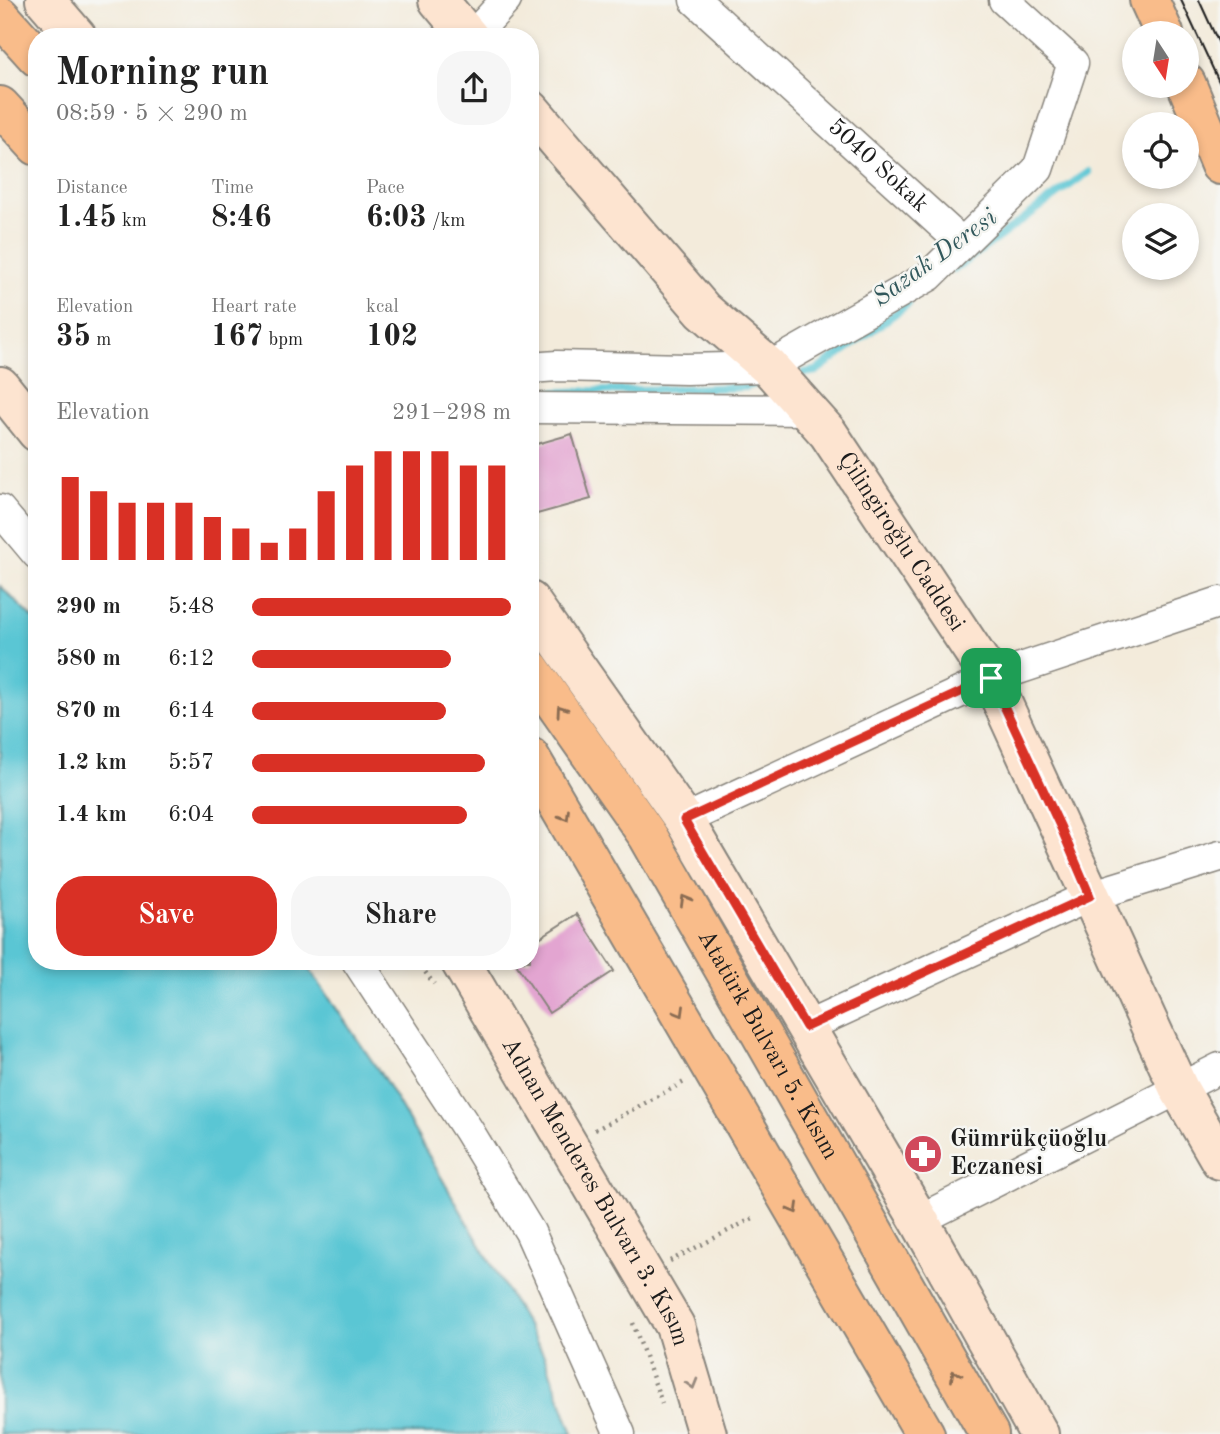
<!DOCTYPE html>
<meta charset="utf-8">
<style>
:root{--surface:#fff;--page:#f6f6f6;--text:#222;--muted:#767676;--accent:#d93025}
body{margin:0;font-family:"Old Standard TT",serif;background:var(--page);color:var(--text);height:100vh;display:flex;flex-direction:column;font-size:26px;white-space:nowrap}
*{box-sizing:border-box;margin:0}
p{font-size:23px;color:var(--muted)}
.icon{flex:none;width:38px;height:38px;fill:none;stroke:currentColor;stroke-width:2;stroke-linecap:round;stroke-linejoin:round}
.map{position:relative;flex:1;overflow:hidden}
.side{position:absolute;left:28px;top:28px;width:511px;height:942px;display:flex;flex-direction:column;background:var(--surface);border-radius:28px;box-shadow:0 4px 10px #0003}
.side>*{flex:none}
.needle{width:46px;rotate:168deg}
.controls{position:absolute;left:1122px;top:21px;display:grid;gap:14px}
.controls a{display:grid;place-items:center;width:77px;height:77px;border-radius:50%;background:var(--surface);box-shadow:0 4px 10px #0003;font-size:35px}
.pin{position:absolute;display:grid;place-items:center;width:60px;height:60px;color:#fff;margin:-30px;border-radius:14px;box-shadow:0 4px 10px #0006}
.round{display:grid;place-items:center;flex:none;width:74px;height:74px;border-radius:28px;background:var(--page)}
.headline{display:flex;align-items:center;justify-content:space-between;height:119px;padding:0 28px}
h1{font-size:38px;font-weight:800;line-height:52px}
.stats{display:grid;grid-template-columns:repeat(3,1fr);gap:10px;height:119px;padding:7px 28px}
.stats div{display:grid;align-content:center}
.stats b{font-size:30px;font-weight:800}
.stats small{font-size:19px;font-weight:400}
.stats p{font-size:19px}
.chart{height:196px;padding:14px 28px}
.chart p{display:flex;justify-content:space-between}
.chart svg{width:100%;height:126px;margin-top:7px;stroke:var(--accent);stroke-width:6}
.action{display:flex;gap:14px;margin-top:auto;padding:14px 28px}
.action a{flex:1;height:80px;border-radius:28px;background:var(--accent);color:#fff;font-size:28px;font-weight:800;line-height:80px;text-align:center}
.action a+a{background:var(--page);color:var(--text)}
ul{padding:0 28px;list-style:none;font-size:23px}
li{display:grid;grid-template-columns:112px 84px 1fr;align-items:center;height:52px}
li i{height:18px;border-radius:9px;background:var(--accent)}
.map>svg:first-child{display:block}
.water{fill:#5ac6d4;stroke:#3b7178;stroke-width:2}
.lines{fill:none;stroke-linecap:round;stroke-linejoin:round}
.stream{stroke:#5ac6d4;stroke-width:8}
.building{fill:#e3a5d1}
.street-casing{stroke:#88847c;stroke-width:33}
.secondary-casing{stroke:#88847c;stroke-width:42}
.primary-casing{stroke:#88847c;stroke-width:42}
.highway-casing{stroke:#88847c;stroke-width:42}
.path{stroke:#88847c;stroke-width:4.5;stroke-dasharray:2 5;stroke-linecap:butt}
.street{stroke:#fff;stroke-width:30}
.secondary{stroke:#fde4d0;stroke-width:38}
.primary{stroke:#f9bc8a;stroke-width:38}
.highway{stroke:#f9bc8a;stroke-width:38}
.tram{stroke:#1c1c1c;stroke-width:2}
.oneway{stroke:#8a6c53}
.oneway2{stroke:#988a7f}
.route-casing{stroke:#fff;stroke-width:14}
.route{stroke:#d93025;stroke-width:9}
.labels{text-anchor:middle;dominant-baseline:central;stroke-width:5;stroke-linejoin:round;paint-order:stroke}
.street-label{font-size:24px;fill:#1c1c1c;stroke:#f6f6f2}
.poi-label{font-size:24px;font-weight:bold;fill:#1c1c1c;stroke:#f6f6f2;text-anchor:start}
.water-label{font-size:26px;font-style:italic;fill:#32585c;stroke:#f6f6f2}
</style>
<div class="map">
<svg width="1220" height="1434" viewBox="0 0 1220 1434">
<rect width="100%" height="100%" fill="#f6f6f2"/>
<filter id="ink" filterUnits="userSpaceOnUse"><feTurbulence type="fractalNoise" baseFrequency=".0143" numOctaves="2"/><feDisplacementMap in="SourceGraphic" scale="14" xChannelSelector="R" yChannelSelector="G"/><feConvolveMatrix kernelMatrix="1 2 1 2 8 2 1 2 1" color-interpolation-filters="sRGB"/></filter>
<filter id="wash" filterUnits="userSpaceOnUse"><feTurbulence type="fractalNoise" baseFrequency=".00686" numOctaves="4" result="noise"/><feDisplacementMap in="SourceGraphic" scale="28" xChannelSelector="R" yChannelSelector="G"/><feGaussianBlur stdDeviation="1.57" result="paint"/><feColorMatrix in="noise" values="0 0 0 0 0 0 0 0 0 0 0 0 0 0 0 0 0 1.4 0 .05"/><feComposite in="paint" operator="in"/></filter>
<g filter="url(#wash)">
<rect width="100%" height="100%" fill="#f3ebdb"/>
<polygon class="water" points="0,586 37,622 37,961 304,961 385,1080 544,1355 573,1434 0,1434"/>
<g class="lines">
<g class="stream">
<polyline points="955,269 1088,172"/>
<polyline points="804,373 816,371 908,304"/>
<polyline points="530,393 746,387 755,384"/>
</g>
</g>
<g id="blocks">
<g class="building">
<polygon points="572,434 591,499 530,516 530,446"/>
<polygon points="577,914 614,971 549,1013 514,961 530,961 530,944"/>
</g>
</g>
</g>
<g filter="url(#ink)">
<use href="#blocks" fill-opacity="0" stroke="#88847c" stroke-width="2"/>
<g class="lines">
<defs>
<g id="street">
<path id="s1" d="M695,0L962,243"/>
<polyline points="472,37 506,0"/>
<polyline points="530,368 557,366 686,369 769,367 929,276 1038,169 1073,63 1004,0"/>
<polyline points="530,408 808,410"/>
<polyline points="0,510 37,554"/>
<polyline points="684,820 991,678 1220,602"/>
<polyline points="357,961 468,1130 530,1232 620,1434"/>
<polyline points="806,1027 1090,896 1220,856"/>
<polyline points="919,1220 1220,1068"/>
</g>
<g id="secondary">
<polyline points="45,0 77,37"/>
<polyline points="438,0 469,37"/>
<path id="s2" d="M530,109L703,310L769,367L828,433L991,678L1179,1089L1220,1160"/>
<polyline points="0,386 37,432"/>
<polyline points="530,601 684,820 919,1220 1039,1434"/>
<path id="s3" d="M460,961L675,1326L707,1434"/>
</g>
<g id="primary">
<polyline points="1149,0 1164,33"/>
<polyline points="1186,83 1220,165"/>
</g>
<g id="highway">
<polyline points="0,16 37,57"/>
<polyline points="0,106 37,146"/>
<path id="s4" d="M530,668L648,836L989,1434"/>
<polyline points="530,757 925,1434"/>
</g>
</defs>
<use href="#street" class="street-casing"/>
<use href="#secondary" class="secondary-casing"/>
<use href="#primary" class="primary-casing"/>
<use href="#highway" class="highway-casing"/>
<g class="path">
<polyline points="417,961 434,984"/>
<polyline points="595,1130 686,1081"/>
<polyline points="670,1261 753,1218"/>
<polyline points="633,1323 662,1403"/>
</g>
<use href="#street" class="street"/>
<use href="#secondary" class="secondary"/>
<use href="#primary" class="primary"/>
<use href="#highway" class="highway"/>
<g class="tram">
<polyline points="1181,0 1220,84"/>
<polyline points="1199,0 1220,46"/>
</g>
</g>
<defs><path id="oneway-chevron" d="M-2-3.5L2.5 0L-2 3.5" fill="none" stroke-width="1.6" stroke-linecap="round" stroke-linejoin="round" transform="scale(1.75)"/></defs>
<g class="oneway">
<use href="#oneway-chevron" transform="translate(561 710) rotate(-125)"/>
<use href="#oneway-chevron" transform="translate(565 816) rotate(59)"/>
<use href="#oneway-chevron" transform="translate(685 900) rotate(-120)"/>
<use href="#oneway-chevron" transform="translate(680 1012) rotate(60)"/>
<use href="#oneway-chevron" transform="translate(794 1209) rotate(60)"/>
<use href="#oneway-chevron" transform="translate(955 1375) rotate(-120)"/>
</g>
<use class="oneway2" href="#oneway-chevron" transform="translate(692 1384) rotate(74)"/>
</g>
<g class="lines" filter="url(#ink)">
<defs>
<polygon id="route" points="991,678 1061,828 1090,896 806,1027 684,820"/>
</defs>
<use href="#route" class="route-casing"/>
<use href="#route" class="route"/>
</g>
<defs>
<symbol id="pharmacy-disc" viewBox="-11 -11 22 22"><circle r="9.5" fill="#d1495b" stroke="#f6f6f2"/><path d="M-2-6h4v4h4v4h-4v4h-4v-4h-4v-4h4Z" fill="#fff"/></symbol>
</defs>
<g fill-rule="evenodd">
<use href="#pharmacy-disc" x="901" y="1132" width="44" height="44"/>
</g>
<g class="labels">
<g class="street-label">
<text stroke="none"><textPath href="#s1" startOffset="247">5040 Sokak</textPath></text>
<text stroke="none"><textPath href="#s2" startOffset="572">Çilingiroğlu Caddesi</textPath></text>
<text stroke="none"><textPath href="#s4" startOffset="446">Atatürk Bulvarı 5. Kısım</textPath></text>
<text stroke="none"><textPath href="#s3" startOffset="268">Adnan Menderes Bulvarı 3. Kısım</textPath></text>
</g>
<g class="poi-label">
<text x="950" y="1140">Gümrükçüoğlu<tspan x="950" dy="28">Eczanesi</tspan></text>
</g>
<g class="water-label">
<text transform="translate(935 258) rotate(-36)">Sazak Deresi</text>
</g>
</g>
</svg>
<div class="controls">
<a><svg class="needle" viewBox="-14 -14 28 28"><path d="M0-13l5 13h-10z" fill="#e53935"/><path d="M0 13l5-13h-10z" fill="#767676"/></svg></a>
<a><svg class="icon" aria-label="locate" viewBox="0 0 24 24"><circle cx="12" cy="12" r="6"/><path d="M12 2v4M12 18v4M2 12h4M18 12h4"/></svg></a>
<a><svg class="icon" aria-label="layers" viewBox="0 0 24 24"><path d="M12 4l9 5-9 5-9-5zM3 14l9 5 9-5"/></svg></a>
</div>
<div class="pin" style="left:991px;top:678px;background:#1e9e55"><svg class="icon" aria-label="arrive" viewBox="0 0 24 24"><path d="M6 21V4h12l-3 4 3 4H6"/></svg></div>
<section class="side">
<div class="headline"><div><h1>Morning run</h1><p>08:59 · 5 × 290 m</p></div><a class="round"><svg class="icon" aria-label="share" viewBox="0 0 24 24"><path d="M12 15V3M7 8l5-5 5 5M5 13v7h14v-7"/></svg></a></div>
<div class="stats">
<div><p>Distance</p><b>1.45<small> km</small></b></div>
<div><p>Time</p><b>8:46</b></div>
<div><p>Pace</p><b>6:03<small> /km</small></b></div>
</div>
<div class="stats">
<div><p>Elevation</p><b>35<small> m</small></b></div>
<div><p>Heart rate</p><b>167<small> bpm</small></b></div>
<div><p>kcal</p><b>102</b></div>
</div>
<div class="chart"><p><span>Elevation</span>291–298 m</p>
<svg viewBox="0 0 160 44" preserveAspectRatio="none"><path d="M5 44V15M15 44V20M25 44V24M35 44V24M45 44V24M55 44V29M65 44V33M75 44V38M85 44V33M95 44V20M105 44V11M115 44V6M125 44V6M135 44V6M145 44V11M155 44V11"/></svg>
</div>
<ul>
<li><b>290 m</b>5:48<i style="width:100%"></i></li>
<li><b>580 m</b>6:12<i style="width:77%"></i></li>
<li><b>870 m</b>6:14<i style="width:75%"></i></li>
<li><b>1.2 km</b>5:57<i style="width:90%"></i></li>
<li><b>1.4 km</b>6:04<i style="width:83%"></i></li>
</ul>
<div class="action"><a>Save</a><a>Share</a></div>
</section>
</div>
